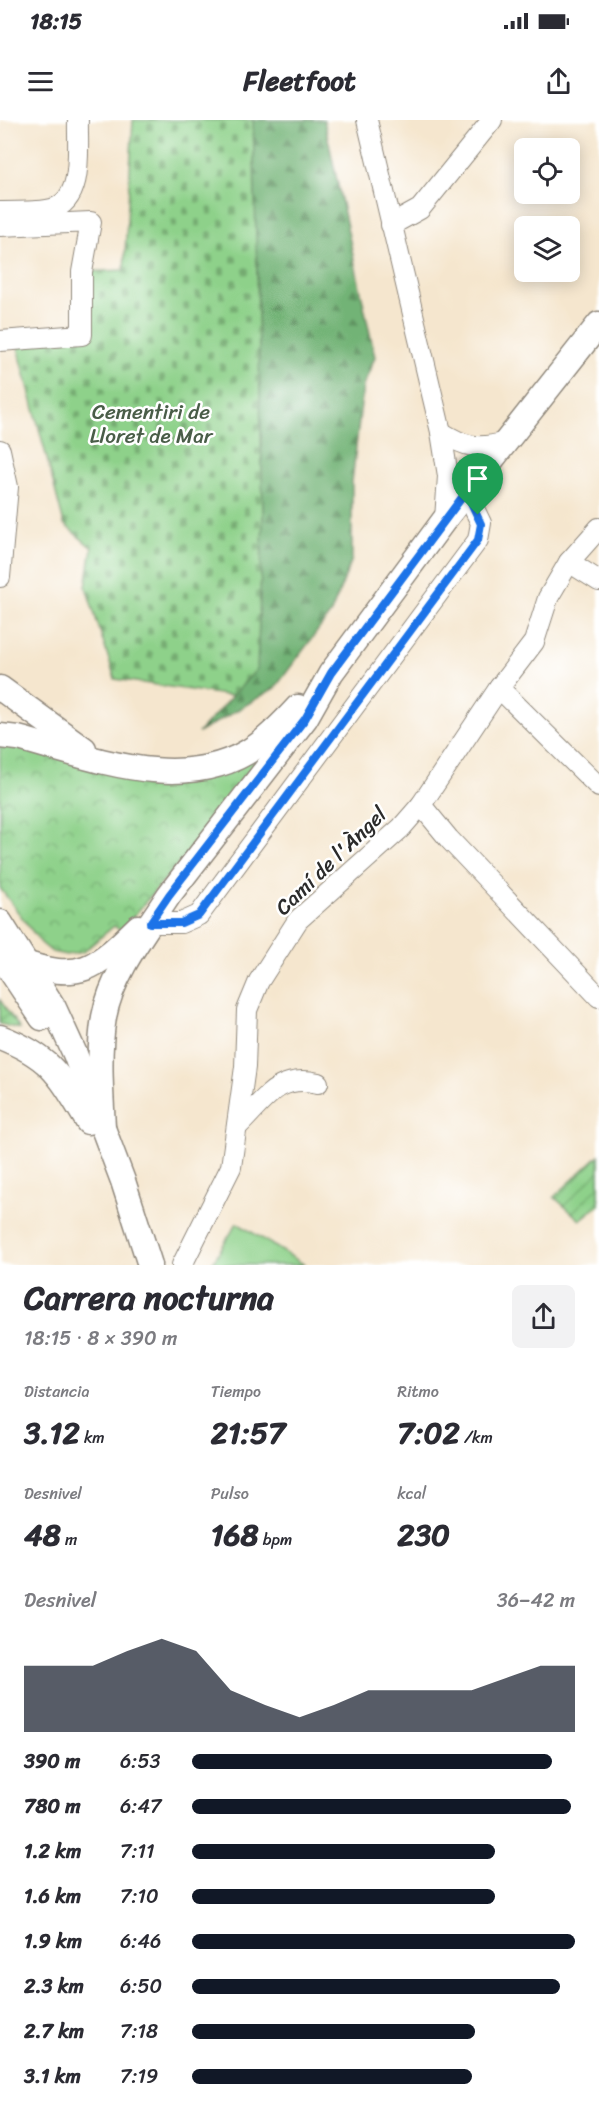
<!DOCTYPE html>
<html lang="es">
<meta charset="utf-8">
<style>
:root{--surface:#fff;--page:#f2f2f3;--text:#2b2b33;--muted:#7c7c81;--accent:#111827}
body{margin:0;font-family:Sriracha,sans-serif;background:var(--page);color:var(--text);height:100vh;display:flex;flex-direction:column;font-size:22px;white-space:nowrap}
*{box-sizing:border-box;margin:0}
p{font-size:20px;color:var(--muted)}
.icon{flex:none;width:33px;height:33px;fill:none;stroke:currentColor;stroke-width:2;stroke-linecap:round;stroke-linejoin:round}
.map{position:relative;height:1145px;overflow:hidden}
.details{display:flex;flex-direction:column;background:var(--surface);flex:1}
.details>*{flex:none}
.fabs{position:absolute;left:514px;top:18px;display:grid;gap:12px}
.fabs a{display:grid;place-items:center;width:66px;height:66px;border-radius:9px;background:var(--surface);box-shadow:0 3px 15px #0003;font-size:30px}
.pin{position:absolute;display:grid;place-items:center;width:51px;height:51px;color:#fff;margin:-62px -26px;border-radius:50% 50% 50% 0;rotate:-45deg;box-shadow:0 0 6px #0007}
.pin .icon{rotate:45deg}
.round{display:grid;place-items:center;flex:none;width:63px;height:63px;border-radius:9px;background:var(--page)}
.summary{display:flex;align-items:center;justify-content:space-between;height:102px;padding:0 24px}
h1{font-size:33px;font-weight:700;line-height:45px}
.stats{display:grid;grid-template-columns:repeat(3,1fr);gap:9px;height:102px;padding:6px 24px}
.stats div{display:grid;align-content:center}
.stats b{font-size:30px;font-weight:700}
.stats small{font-size:16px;font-weight:400}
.stats p{font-size:16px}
.chart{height:168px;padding:12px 24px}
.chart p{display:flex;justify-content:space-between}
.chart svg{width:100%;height:108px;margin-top:6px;fill:var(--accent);opacity:.7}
ul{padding:0 24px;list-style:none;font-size:20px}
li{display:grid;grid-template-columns:96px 72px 1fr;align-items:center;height:45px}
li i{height:15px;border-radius:8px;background:var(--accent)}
.status{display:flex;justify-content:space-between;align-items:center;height:42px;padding:0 30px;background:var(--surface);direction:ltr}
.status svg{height:16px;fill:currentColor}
header{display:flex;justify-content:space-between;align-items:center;height:78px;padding:0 24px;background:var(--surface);font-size:27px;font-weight:700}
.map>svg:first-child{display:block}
.forest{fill:url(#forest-firs);stroke:#4e6f50;stroke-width:1.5}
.cemetery{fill:url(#cemetery-stones);stroke:#5c7e5a;stroke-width:1.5}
.park{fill:url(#park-crowns);stroke:#5c7e5a;stroke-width:1.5}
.garden{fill:url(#garden-furrows);stroke:#5c7e5a;stroke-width:1.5}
.pitch{fill:#8ed18a;stroke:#5c7e5a;stroke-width:1.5}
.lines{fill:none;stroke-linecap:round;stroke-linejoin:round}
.minor-casing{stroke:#90887c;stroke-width:22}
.major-casing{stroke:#90887c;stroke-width:27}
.minor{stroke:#fff;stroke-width:20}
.major{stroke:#fff;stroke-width:24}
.route-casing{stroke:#fff;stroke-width:12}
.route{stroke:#1a73e8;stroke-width:8}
.labels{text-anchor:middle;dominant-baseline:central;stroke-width:5;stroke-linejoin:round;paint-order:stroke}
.park-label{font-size:21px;fill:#495d48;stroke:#fff}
.street-label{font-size:21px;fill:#2b2b2b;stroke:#fff}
</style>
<div class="status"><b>18:15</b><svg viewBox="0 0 49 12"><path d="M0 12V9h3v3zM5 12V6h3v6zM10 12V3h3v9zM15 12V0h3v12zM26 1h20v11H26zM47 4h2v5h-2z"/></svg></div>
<header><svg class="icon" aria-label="menu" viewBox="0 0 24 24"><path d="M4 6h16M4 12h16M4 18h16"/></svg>Fleetfoot<svg class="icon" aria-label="share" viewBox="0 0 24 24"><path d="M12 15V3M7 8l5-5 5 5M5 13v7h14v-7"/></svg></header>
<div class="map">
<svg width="599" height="1145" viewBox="0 0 599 1145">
<defs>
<pattern id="forest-firs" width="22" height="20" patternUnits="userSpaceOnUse" patternTransform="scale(1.5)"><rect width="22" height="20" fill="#72b376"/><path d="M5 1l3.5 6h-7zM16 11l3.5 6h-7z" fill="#5e9261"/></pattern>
<pattern id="cemetery-stones" width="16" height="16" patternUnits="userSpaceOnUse" patternTransform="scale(1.5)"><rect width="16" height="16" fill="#8ed18a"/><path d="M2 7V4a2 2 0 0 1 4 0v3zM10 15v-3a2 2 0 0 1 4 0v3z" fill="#74aa71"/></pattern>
<pattern id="park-crowns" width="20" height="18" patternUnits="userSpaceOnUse" patternTransform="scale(1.5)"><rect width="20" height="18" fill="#8ed18a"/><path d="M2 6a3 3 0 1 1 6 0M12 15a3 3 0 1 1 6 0" fill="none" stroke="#74aa71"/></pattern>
<pattern id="garden-furrows" width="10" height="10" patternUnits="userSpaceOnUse" patternTransform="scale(1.5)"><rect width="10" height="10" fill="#8ed18a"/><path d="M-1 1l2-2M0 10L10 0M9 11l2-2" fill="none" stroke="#74aa71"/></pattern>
</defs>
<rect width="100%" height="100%" fill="#fff"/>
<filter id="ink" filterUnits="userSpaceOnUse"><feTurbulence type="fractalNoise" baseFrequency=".0167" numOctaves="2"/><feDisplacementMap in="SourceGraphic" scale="12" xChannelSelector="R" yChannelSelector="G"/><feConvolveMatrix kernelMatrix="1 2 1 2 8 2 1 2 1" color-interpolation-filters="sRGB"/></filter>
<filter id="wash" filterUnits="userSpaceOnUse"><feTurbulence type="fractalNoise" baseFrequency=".008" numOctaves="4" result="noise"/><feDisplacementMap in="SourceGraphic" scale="24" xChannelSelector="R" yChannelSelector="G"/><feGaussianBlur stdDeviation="1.35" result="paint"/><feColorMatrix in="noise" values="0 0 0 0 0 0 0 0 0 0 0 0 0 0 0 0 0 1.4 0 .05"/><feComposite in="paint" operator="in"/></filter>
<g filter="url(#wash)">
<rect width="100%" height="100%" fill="#f5e6ce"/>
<polygon class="forest" points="253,0 324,0 375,237 363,266 352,362 352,439 331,493 275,568 198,613 257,549 263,395"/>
<polygon class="cemetery" points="133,0 253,0 263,395 257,549 232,576 115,559 86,467 92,428 64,404 16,220 82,215 82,152 124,150"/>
<g class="park">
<polygon points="0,622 145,656 271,623 184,737 121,811 114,806 83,832 66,835 52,832 41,823 0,768"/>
<polygon points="0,880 20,909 0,904"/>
</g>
<polygon class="garden" points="599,1035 599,1085 580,1100 554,1077"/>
<polygon class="pitch" points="237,1103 305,1145 211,1145"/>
</g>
<g filter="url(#ink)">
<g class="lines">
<defs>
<g id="minor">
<polyline points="367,0 441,312 448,356 445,399"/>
<path d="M0,92C16,91 37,93 52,89C85,80 77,26 78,0"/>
<polyline points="391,105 420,89 492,0"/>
<polyline points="0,106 91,102 82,152 82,215 0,221"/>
<path d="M441,312C465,327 477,330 506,322"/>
<polyline points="0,330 8,367 0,457"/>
<polyline points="569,442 599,461"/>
<polyline points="499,568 599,667"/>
<polyline points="421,685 449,719 599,877"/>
<polyline points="150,803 181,803 199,795 478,420 481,403 466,372"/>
<path d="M238,1006C265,980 278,953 318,963"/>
<polyline points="182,1145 231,1047 245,947 247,890 259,861 298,800 401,708 421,685 499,568 534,522 548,478 569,442 599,408"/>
</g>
<g id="major">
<polyline points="0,568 84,629"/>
<path d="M0,616L18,618C93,638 187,677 258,625C273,614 286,600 298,587"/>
<polyline points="0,802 54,888 75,934 123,1061 150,1145"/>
<polyline points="0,835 42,898"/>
<path d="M19,841C80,863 95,849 138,807"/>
<path d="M0,917C52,937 60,956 88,1002"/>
<path d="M103,1007C101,970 98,933 104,897C112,853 145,812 169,775L305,599L331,553L445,399L599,204"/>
</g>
</defs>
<use href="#minor" class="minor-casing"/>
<use href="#major" class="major-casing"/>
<use href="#minor" class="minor"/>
<use href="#major" class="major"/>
</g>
</g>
<g class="lines" filter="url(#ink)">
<defs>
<polygon id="route" points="466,372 481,404 478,420 199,795 181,803 150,803 169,775 305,599 331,553"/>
</defs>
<use href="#route" class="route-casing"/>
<use href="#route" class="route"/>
</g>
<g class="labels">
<g class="park-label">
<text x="151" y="292">Cementiri de<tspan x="151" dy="24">Lloret de Mar</tspan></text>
</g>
<g class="street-label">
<text transform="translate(331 741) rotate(-44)">Camí de l'Àngel</text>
</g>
</g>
</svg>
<div class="fabs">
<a><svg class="icon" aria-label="locate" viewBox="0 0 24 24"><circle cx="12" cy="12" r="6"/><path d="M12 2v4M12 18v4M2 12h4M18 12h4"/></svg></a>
<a><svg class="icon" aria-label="layers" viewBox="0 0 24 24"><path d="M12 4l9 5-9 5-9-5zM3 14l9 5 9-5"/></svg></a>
</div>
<div class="pin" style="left:478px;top:395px;background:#1e9e55"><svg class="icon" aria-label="arrive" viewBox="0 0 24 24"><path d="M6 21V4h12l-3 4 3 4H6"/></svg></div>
</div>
<section class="details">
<div class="summary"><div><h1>Carrera nocturna</h1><p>18:15 · 8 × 390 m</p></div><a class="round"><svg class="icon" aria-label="share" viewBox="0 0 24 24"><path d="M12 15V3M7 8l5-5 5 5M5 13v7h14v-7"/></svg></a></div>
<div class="stats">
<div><p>Distancia</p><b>3.12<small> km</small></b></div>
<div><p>Tiempo</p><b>21:57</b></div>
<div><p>Ritmo</p><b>7:02<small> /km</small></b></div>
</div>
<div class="stats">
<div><p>Desnivel</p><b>48<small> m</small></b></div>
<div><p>Pulso</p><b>168<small> bpm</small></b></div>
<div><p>kcal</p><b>230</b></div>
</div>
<div class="chart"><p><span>Desnivel</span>36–42 m</p>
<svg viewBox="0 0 160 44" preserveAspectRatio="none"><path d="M0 44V17L10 17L20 17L30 11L40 6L50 11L60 27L70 33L80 38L90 33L100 27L110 27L120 27L130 27L140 22L150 17L160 17V44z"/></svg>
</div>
<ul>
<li><b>390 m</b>6:53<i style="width:94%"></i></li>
<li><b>780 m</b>6:47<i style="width:99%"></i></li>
<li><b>1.2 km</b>7:11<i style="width:79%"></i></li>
<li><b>1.6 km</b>7:10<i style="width:79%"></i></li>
<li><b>1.9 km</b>6:46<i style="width:100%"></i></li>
<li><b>2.3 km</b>6:50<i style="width:96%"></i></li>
<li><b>2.7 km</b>7:18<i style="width:74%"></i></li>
<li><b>3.1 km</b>7:19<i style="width:73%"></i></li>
</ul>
</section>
